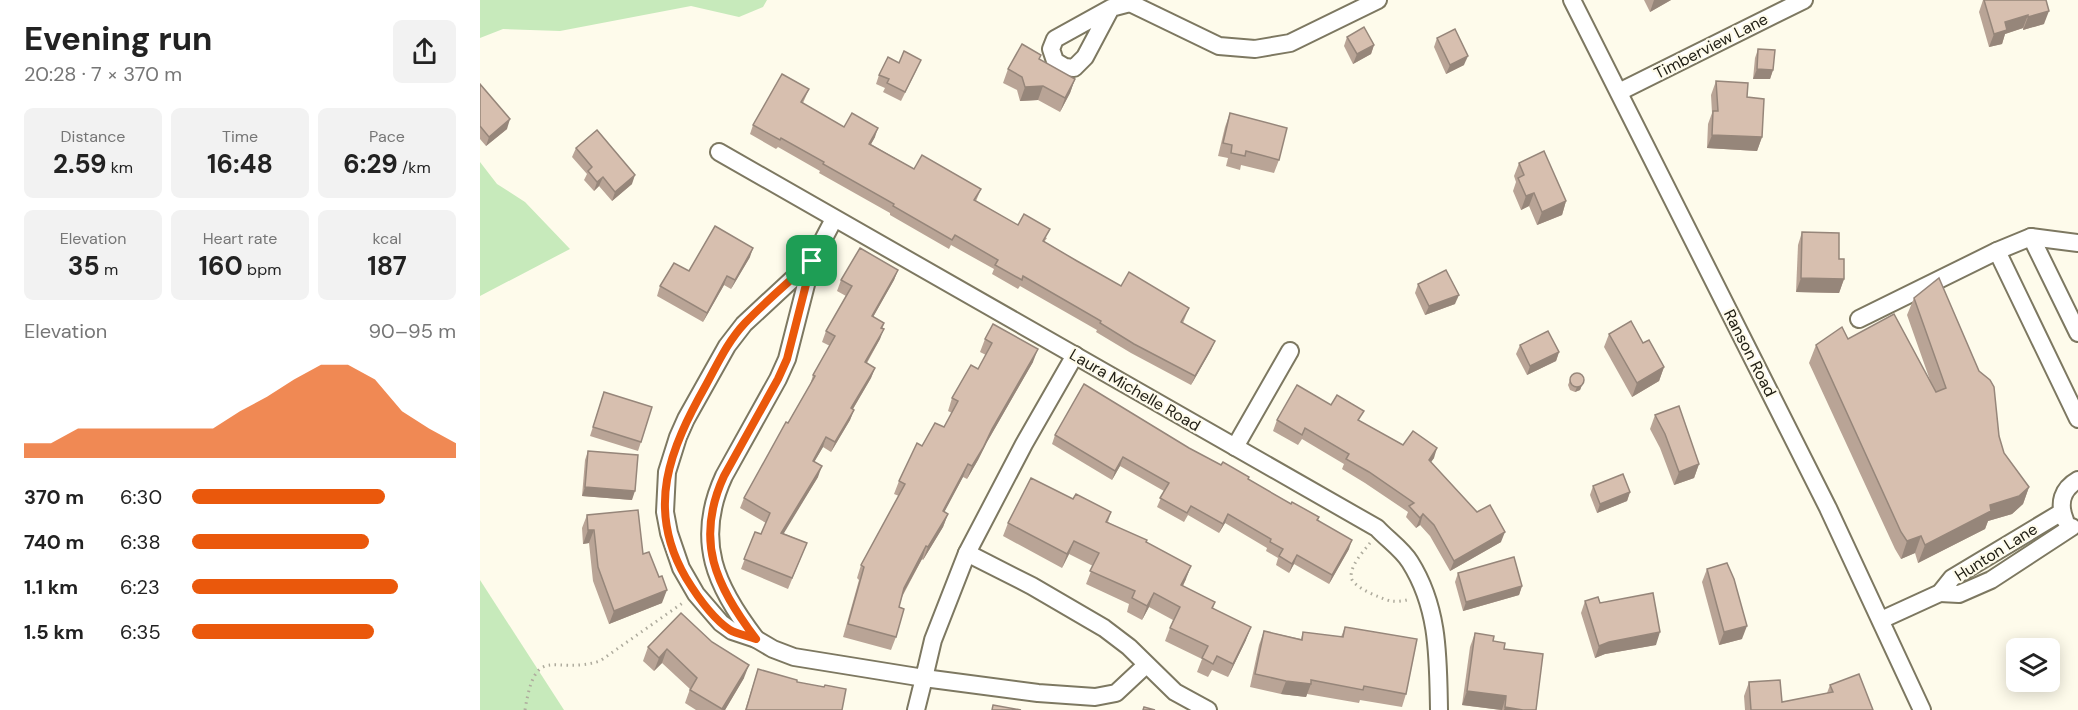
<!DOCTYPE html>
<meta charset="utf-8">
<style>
:root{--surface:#fff;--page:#f2f2f2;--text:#222;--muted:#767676;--accent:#ea580c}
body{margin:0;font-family:"DM Sans",sans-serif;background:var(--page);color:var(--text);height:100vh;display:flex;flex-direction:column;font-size:22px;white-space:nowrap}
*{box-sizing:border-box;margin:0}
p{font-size:20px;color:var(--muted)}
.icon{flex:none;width:33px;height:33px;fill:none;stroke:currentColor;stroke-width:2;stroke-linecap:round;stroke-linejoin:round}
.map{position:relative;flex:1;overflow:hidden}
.side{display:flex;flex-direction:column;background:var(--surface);width:480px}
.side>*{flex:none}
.fabs{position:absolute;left:1526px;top:638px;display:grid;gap:12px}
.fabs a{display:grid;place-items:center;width:54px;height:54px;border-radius:9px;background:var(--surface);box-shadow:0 3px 15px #0003;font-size:30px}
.pin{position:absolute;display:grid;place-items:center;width:51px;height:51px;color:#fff;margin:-26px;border-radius:12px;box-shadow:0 3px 9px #0006}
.round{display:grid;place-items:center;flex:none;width:63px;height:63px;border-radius:9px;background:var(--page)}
.head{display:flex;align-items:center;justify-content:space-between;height:102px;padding:0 24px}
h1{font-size:33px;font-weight:700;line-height:45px}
.figures{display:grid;grid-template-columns:repeat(3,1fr);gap:9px;height:102px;padding:6px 24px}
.figures div{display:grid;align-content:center;border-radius:9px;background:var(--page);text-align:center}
.figures b{font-size:26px;font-weight:700}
.figures small{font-size:16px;font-weight:400}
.figures p{font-size:16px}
.chart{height:168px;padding:12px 24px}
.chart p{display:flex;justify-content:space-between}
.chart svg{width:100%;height:108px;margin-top:6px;fill:var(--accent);opacity:.7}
ul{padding:0 24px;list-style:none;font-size:20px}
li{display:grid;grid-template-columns:96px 72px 1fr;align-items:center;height:45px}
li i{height:15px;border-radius:8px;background:var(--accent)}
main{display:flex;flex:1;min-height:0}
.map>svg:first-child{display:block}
.green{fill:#c7eabb}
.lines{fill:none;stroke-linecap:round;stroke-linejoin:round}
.minor-casing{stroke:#7d7861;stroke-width:20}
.path{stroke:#aeab9d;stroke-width:3;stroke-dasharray:1.5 4.5;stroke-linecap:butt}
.minor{stroke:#fff;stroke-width:16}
.wall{fill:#b9a496}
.shaded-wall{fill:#96867a}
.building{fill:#d7bfaf;stroke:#96867a;stroke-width:1.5}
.route-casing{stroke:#fff;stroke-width:12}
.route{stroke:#ea580c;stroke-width:8}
.labels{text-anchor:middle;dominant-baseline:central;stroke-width:4.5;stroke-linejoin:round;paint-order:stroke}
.street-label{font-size:16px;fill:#222016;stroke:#fefbeb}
</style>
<main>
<section class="side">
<div class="head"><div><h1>Evening run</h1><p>20:28 · 7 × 370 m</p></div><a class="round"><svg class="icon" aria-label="share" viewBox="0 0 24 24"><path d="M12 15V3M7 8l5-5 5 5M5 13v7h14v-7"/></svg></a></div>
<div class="figures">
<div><p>Distance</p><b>2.59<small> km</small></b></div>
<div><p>Time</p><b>16:48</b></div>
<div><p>Pace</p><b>6:29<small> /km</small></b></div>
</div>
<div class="figures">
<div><p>Elevation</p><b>35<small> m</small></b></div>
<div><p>Heart rate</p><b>160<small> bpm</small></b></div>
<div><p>kcal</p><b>187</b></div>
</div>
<div class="chart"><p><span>Elevation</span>90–95 m</p>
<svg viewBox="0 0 160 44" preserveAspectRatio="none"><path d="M0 44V38L10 38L20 32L30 32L40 32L50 32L60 32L70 32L80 25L90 19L100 12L110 6L120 6L130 12L140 25L150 32L160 38V44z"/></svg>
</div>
<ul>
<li><b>370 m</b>6:30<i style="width:73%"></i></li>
<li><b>740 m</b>6:38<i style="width:67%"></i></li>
<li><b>1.1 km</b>6:23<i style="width:78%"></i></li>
<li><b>1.5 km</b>6:35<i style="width:69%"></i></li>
</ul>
</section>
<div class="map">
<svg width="1598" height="710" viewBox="0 0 1598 710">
<rect width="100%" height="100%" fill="#fefbeb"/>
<g class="green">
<polygon points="0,0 287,0 283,7 259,17 211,6 80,31 23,29 0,38"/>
<polygon points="0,162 17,184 45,202 90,249 0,296"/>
<polygon points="0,580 84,710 0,710"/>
</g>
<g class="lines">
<defs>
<g id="minor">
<polyline points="1092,0 1348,508 1442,710"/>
<polyline points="631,8 605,57 594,68 585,67 575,61 571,49 575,39 631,8 650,3 739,46 775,49 810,43 898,0"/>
<polyline points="1139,92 1324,0"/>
<path d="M239,152L897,528C907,539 922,549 930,562C959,608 958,657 959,710"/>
<polyline points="1551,237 1598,333"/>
<polyline points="1517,251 1598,419"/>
<polyline points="332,261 264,324 247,346 206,419 198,437 187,472 185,512 189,533 201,568 216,594 241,623 252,631 276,639 293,649 314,657 444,678 453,640 487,553"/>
<polyline points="1379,319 1517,251 1551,237 1598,243"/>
<polyline points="595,355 544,444 487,553 552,586 624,628 649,647 695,692 728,710"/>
<polyline points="755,447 810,351"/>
<path d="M1585,520C1578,503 1582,489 1598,480"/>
<polyline points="1460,593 1479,594 1511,580 1592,527"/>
<polyline points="1401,620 1460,593 1472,578 1582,512"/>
<path d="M276,639C236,587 214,541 244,476L298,379L307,359L332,261L354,219"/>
<polyline points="436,710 444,678 558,693 615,697 636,693 666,665"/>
</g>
</defs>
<use href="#minor" class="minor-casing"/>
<g class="path">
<path d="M890,543C883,552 871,564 871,577C872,587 902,599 911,601C917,602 924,601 930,599"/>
<path d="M45,710C56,641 73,676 120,661L204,602"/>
</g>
<use href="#minor" class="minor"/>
</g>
<g class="wall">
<polygon points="1164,0 1191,0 1170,12"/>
<polygon points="1503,0 1566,0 1564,24 1543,30 1543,28 1525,34 1522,44 1509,47 1499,12"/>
<polygon points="867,37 894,45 891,54 873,64 864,46"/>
<polygon points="957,38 984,65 966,74 954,47"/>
<polygon points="1278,49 1293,70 1290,79 1273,79 1275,58"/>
<polygon points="559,60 595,79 590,93 580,112 558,100 540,101 537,90 523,83 528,69"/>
<polygon points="419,63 437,69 421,101 403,92 405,88 396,84 399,75"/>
<polygon points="1236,81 1267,97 1282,137 1277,151 1227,148 1228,124 1232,113 1231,95"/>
<polygon points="0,84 27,129 6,146 0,139"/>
<polygon points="329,89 323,103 364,127 395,137 391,144 434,169 501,189 496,201 538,225 567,238 564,242 641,286 709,308 703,323 735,341 731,350 711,385 651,353 616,332 617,330 540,286 538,289 512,274 514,269 471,245 469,249 410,215 410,213 339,173 340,171 298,147 296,149 270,134 273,125"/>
<polygon points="750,113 799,160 794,173 761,165 760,170 746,166 748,158 738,156 745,127"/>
<polygon points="96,148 152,184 132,201 119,186 114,191 104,180 107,174 92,157"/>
<polygon points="1039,163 1086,201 1082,215 1057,225 1049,206 1041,210 1033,191 1036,182 1034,176"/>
<polygon points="1322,232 1359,259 1364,279 1359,293 1316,292 1318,245"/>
<polygon points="270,257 251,289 244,285 223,322 177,296 180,286 209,271"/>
<polygon points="418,270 414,280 393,317 404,323 400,339 387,363 395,368 391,378 373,409 374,410 370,420 351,452 343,447 334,462 338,477 303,533 327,543 308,589 261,569 275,532 281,534 286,523 260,508 264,498 330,385 333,375 350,346 342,342 346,331 366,296 357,291 361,280"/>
<polygon points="938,284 975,304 945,315 935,293"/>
<polygon points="1434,298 1519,436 1524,453 1549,487 1543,504 1532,514 1508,521 1505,529 1438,563 1435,553 1421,559 1415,549 1329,363 1336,345 1368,339 1451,383 1427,315"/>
<polygon points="1129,334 1163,343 1184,367 1179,381 1152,397 1124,347"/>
<polygon points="505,339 553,362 507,442 498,460 487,479 483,477 464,512 468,514 463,527 443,560 442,559 422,597 419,607 416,637 411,650 363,637 379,580 377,578 381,565 419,496 414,494 419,481 442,446 464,427 472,413 468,411 472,398 498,369 506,355 500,352"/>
<polygon points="1040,345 1079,352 1076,361 1047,375 1036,354"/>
<polygon points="1092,375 1104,380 1100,390 1095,392 1090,390 1088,385"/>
<polygon points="124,392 161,442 158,451 110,436"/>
<polygon points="1175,415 1219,464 1214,478 1194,485 1180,448 1170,429"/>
<polygon points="797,420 880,421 923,445 954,458 951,462 1021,542 970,571 950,536 940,525 936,528 926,517 928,512 885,483 862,469 864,464 822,439 818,445 793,431"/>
<polygon points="575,435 709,448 768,479 811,504 839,517 838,520 869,549 849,584 814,564 809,573 796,565 798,558 786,551 787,548 745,523 739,533 708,515 704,522 677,507 684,491 640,466 632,480 572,444"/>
<polygon points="108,451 152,500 102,496 105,460"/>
<polygon points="1113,486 1150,492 1147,501 1117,513 1110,495"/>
<polygon points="593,499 631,512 628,522 666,542 706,579 703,586 735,602 733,608 766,640 748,677 732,670 728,677 717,672 722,659 685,641 693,620 669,607 662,620 647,612 649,604 606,584 613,566 589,554 582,568 523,536 528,523"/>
<polygon points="107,515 163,554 179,577 182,603 129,624 113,581 109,543 103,544 102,528"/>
<polygon points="1227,569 1262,639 1239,645 1222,582"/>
<polygon points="978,573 1042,586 1039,595 983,611 975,582"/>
<polygon points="1105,601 1120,603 1176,645 1125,654 1115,658 1101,613"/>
<polygon points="201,613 264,678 245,710 216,710 205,703 210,689 182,663 174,671 163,661 168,647"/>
<polygon points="865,627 926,694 922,707 880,700 879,703 827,694 826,697 801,694 770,687 779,645 784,631 821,639 823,632 861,637"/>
<polygon points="995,633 1013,641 1024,649 1056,710 1021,710 982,705 990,647"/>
<polygon points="278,669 317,682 362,710 265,710"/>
<polygon points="1269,682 1302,702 1347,693 1350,685 1393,710 1265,710 1264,696"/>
</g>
<g class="shaded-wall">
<polygon points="1174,0 1191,0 1170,12"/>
<polygon points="1569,11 1564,24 1543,30 1548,17"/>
<polygon points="1548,15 1543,28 1525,34 1522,44 1509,47 1514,34 1525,22"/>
<polygon points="894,45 891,54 873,64 877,54"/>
<polygon points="988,56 984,65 966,74 970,65"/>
<polygon points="1277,69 1293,70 1290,79 1273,79"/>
<polygon points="595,79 590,93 580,112 585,98"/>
<polygon points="563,86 558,100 540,101 545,87"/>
<polygon points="30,119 27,129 6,146 9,137"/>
<polygon points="398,128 395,137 386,153 389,144"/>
<polygon points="1232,135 1282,137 1277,151 1227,148"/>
<polygon points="155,175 152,184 132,201 135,192"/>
<polygon points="123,177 119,186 114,191 117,182"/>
<polygon points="1054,193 1049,206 1041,210 1046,196"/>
<polygon points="1086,201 1082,215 1057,225 1062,212"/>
<polygon points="273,248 270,257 251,289 255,280"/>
<polygon points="418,270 414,280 388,326 392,316"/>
<polygon points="247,276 244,285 223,322 227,313"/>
<polygon points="1321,278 1364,279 1359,293 1316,292"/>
<polygon points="979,295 975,304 945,315 949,306"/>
<polygon points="404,329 400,339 381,372 385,362"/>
<polygon points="735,341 731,350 711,385 715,376"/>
<polygon points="558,349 553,362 507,442 498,460 487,479 492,466 512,429"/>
<polygon points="1079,352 1076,361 1047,375 1050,366"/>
<polygon points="1184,367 1179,381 1152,397 1157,383"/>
<polygon points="395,368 391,378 367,419 371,408"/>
<polygon points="1102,385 1100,390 1095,392 1097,387"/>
<polygon points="374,410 370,420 351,452 355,442"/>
<polygon points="346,437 343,447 329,471 333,461"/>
<polygon points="957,448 954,458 945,470 949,460"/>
<polygon points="643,457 640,466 632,480 635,471"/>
<polygon points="488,464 483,477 458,524 463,511"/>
<polygon points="1219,464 1214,478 1194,485 1199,472"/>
<polygon points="342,466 338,477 298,543 301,533"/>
<polygon points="105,487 155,491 152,500 102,496"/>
<polygon points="1549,487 1543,504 1532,514 1508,521 1505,529 1438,563 1445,545 1510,505"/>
<polygon points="1150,492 1147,501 1117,513 1120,504"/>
<polygon points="468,514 463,527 443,560 448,547"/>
<polygon points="748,514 745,523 739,533 743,524"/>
<polygon points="943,514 940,525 936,528 940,518"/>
<polygon points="108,530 114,530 109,543 103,544"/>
<polygon points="1025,532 1021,542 970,571 974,561"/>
<polygon points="1441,536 1435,553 1421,559 1427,541"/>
<polygon points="872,540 869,549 849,584 852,575"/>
<polygon points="594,541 589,554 582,568 587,554"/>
<polygon points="446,546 442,559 419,601 424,588"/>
<polygon points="817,555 814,564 809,573 812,564"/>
<polygon points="711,566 706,579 696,599 701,585"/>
<polygon points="1042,586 1039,595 983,611 986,602"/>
<polygon points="187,590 182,603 129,624 134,611"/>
<polygon points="674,593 669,607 662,620 667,606"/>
<polygon points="1267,626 1262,639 1239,645 1244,632"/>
<polygon points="771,627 766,640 748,677 753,664"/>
<polygon points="1180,632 1176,645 1125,654 1115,658 1119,646 1129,642"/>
<polygon points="187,649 182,663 174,671 179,658"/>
<polygon points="269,665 264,678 245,710 242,710"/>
<polygon points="806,681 831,684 826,697 801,694"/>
<polygon points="987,691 1026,696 1022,710 982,705"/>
<polygon points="1025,707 1043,710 1024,710"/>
</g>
<g class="building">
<polygon points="1504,0 1566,0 1569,11 1548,17 1548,15 1525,22 1527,30 1514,34"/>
<polygon points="884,27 894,45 877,54 867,37"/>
<polygon points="975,29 988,56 970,65 957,38"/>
<polygon points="542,44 561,55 559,59 595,79 585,98 563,86 545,87 542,77 528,69"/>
<polygon points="1278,49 1295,50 1293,70 1277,69"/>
<polygon points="424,51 441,60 425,92 407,83 409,79 399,75 408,57 419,63"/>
<polygon points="302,74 329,89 321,102 364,127 372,113 398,128 389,144 434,169 442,155 501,189 494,200 538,225 544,214 570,229 563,241 597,261 641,286 649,272 709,308 701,322 735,341 715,376 654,344 620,323 621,321 543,276 542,280 515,265 518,260 475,235 472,240 413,206 414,204 343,164 344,162 301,138 300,140 273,125"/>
<polygon points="1236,81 1268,83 1267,97 1284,99 1282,137 1232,135 1233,111 1238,111"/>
<polygon points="0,84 30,119 9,137 0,126"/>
<polygon points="750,113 807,128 799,160 766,151 765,156 751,153 752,145 743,143"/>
<polygon points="117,130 155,175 135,192 123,177 117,182 108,171 112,167 96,148"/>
<polygon points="1064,151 1086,201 1062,212 1054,193 1046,196 1038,178 1044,175 1039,163"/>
<polygon points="235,226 273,248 255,280 247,276 227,313 180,286 194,263 209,271"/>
<polygon points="1322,232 1359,233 1359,259 1364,259 1364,279 1321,278"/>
<polygon points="380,248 418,270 392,316 404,323 401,328 404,329 385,362 395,368 371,408 374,410 355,442 346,437 333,461 342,466 301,533 327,543 312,578 264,559 275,532 281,534 290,513 264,498 306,422 308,423 335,376 333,375 355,336 346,331 372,286 361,280"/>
<polygon points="966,270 979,295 949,306 938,284"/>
<polygon points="1459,278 1499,371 1510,380 1514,387 1519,436 1524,453 1549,487 1539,496 1510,505 1511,511 1445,545 1441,536 1427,541 1421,532 1336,345 1362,327 1368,339 1414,314 1456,392 1466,388 1434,298"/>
<polygon points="1151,321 1163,343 1169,340 1184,367 1157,383 1129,334"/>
<polygon points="513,324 558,349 512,429 503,448 492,466 488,464 463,511 468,514 448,547 446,546 424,588 419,607 424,609 416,637 368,624 384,567 381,565 425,484 419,481 437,443 442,446 455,423 464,427 478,401 472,398 491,365 498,369 512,343 505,339"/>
<polygon points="1068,331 1079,352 1050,366 1040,345"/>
<circle cx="1097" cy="380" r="7"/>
<polygon points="604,384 709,448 741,465 743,462 769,477 768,479 811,504 812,502 839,517 837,520 872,540 852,575 817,555 812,564 799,556 803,549 790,542 791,539 748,514 743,524 711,506 707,513 680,498 689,483 643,457 635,471 575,435"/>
<polygon points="817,385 851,405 857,395 884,411 878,420 923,445 933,431 957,448 949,460 997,512 1010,505 1025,532 974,561 954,525 943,514 940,518 929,506 934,503 889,472 866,459 869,454 825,428 822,435 797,420"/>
<polygon points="124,392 172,407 161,442 113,427"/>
<polygon points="1199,406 1219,464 1199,472 1185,434 1175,415"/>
<polygon points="108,451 158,455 155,491 105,487"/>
<polygon points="1143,474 1150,492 1120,504 1113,486"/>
<polygon points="551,478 593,499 596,494 631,512 626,522 667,540 666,542 711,566 701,585 735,602 732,608 771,627 753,664 737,656 733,664 722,658 728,646 690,628 700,607 674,593 667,606 652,598 655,591 610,571 619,553 594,541 587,554 528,523"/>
<polygon points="158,510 163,554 169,552 179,577 182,576 187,590 134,611 118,567 114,530 108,530 107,515"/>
<polygon points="1034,557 1042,586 986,602 978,573"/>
<polygon points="1247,563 1254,579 1267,626 1244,632 1227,569"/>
<polygon points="1173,593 1180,632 1129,642 1119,646 1105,601 1118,597 1120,603"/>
<polygon points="201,613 232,642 269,665 242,709 210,690 217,678 187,649 179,658 168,647"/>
<polygon points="865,627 937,639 926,694 884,686 883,690 831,680 831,684 806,681 775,674 784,631 822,640 823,632 863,637"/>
<polygon points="995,633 1014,636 1013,641 1025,643 1024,649 1063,654 1056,710 1043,710 1025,707 1026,696 987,691"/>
<polygon points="278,669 317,680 317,682 344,687 345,685 366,689 362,710 266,710"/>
<polygon points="1379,674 1393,710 1271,710 1269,682 1300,680 1302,702 1353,692 1350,685"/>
<polygon points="513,705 541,710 512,710"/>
<polygon points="664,707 675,710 663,710"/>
</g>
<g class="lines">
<defs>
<path id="route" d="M332,261L307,359L298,379L244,476C214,541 236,586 276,639C268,636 257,634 250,630C232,618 217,596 206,578C165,508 190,449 226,385C238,363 248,341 265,323C286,301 310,281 332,261Z"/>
</defs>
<use href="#route" class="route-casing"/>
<use href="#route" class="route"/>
</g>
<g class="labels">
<g class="street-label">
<text transform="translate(1231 46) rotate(-27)">Timberview Lane</text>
<text transform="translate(1270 353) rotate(63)">Ranson Road</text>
<text transform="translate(655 390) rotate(30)">Laura Michelle Road</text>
<text transform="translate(1516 552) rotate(-32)">Hunton Lane</text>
</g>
</g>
</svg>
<div class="fabs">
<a><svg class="icon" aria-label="layers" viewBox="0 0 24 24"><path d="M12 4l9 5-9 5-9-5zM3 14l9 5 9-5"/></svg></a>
</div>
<div class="pin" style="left:332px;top:261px;background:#1e9e55"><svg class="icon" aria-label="arrive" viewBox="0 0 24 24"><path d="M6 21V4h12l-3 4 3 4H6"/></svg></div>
</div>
</main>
